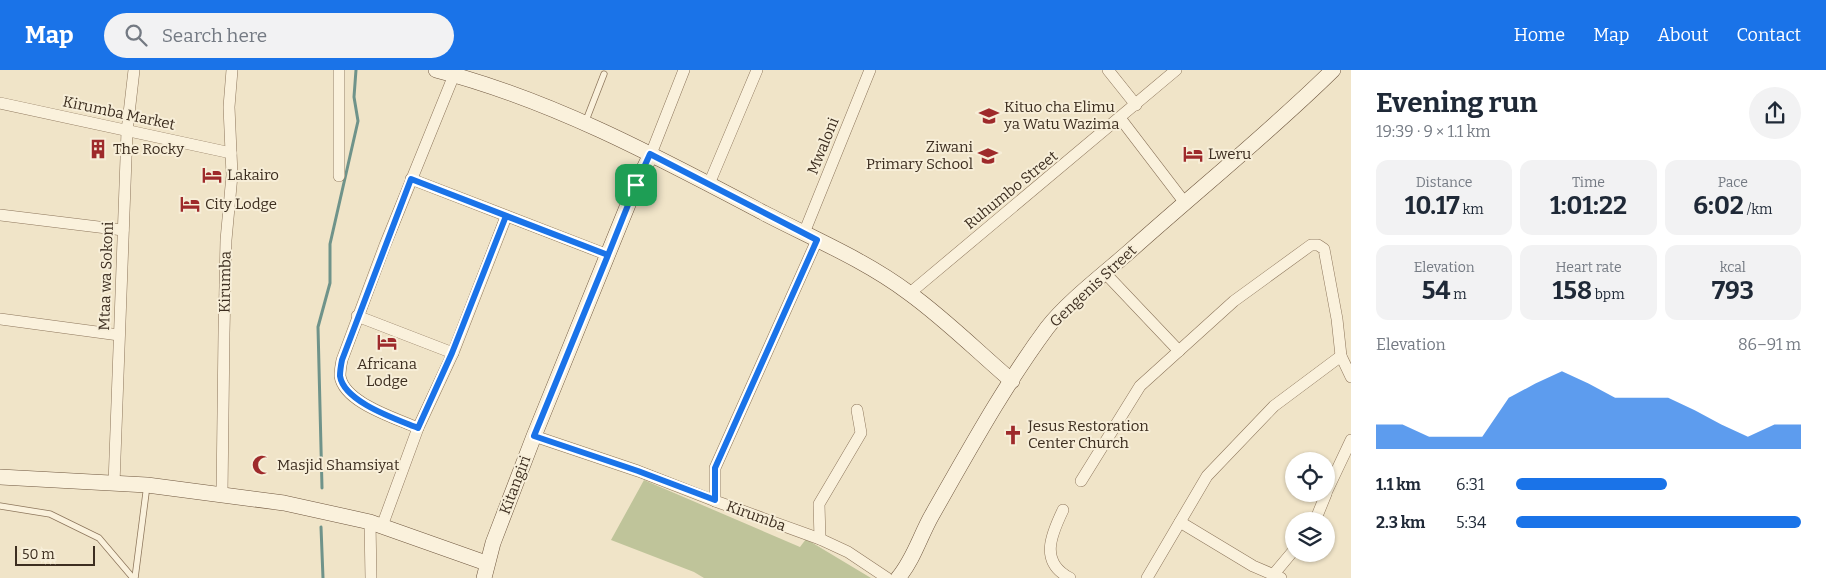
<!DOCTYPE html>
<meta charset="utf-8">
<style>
:root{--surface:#fff;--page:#f2f2f3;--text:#1f2937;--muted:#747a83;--accent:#1a73e8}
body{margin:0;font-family:Bitter,serif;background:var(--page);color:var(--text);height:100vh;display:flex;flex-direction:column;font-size:19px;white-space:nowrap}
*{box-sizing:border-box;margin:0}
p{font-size:16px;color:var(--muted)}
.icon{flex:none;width:28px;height:28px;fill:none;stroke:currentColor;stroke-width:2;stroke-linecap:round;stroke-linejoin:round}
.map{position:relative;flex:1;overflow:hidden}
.panel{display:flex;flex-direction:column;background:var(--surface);width:475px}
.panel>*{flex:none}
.fabs{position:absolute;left:1285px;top:382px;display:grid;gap:10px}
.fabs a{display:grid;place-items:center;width:50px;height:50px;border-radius:50%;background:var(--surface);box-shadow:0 1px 4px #0004;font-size:25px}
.scale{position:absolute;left:15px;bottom:12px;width:80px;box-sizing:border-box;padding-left:5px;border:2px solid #3d2e20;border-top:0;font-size:14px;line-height:18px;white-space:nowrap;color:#3d2e20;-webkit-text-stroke:4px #f7eed8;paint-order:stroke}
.pin{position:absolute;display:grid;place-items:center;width:42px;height:42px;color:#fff;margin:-21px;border-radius:10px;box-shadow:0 2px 8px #0006}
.round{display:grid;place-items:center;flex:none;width:52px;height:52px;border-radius:26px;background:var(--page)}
.head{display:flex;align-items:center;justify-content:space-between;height:85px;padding:0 25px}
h1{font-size:28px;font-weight:700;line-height:38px}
.figures{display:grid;grid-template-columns:repeat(3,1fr);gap:8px;height:85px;padding:5px 25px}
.figures div{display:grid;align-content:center;border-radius:12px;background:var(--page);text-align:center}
.figures b{font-size:25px;font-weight:700}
.figures small{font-size:14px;font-weight:400}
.figures p{font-size:14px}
.chart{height:140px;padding:10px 25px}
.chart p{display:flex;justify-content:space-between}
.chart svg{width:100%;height:90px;margin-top:5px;fill:var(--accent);opacity:.7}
ul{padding:0 25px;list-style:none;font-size:16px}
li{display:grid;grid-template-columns:80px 60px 1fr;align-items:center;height:38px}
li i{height:12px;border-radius:6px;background:var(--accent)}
header{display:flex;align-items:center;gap:30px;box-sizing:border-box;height:70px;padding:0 25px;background:var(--accent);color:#fff}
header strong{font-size:24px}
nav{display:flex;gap:28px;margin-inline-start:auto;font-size:18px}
.search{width:350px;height:45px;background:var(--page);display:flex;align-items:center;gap:12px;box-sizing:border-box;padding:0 18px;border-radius:28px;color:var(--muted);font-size:19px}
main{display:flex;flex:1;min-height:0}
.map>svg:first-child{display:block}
.cemetery{fill:#bfc49a}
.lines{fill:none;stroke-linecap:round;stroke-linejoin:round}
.stream{stroke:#6f938a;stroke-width:3}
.lane-casing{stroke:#8d765c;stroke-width:7}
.street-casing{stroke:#8d765c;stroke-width:12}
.secondary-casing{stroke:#6f573f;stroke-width:16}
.lane{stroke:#faf1dc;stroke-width:5.5}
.street{stroke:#faf1dc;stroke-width:11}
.secondary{stroke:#faf1dc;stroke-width:15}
.route-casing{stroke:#fff;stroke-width:10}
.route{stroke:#1a73e8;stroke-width:6}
.labels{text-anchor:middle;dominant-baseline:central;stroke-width:4;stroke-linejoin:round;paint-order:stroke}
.poi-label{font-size:15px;fill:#3d2e20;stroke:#f7eed8;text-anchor:start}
.street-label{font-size:15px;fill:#3d2e20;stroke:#f7eed8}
</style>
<header>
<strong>Map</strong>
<div class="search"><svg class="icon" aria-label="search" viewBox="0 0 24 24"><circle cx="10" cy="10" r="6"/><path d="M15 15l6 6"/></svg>Search here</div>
<nav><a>Home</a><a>Map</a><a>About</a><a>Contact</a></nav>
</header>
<main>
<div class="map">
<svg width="1351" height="508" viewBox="0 0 1351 508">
<rect width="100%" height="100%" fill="#f0e4c8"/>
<polygon class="cemetery" points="644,410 800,477 806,469 871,508 704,508 694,502 611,470"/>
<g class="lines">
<g class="stream">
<polyline points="322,418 318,257 330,213 330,174 358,51 354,27 356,0"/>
<polyline points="321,457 323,508"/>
</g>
<defs>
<g id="lane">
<polyline points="585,53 604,4"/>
<polyline points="0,436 50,444 99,468 133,508"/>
<polyline points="135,508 147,415"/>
</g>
<g id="street">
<polyline points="339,0 339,106"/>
<polyline points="1108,0 1136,35"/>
<polyline points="0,33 231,83"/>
<polyline points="1120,48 1185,133"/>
<polyline points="651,84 684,0"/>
<polyline points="411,109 608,185"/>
<polyline points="709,114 757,0"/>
<polyline points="0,145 123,160"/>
<polyline points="804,163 870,0"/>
<polyline points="817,170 715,398 715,431 820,469 848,482 887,508"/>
<polyline points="1105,203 1179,281"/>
<polyline points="910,223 1176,0"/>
<polyline points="357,246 453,283"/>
<polyline points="0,249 119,265"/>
<path d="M418,358C396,348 344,333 340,306C340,301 341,295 342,290L385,175L454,5"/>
<polyline points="534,366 638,401 715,431"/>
<polyline points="1081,411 1140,316 1234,231 1311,175 1318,175 1324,179 1337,249 1341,286 1351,307"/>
<polyline points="114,414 127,61 134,0"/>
<polyline points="1326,423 1351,370"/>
<polyline points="222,424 224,263 226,170 232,105 229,37 232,0"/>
<path d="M1063,440C1051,465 1039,492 1070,508"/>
<polyline points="1315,451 1326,424"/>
<polyline points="370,452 371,508"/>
<polyline points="1180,452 1253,496 1281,508"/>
<polyline points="382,456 418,358 453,283 506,147"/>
<polyline points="820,469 819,434 861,363 857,340"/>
<polyline points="1273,505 1294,480"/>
<polyline points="1147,508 1207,406 1274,336 1341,286"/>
</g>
<g id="secondary">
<path d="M436,0C552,30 658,87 764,143C812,168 865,190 909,223C945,249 978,282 1012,311"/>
<polyline points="0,407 147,415 284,433 370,452 486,493"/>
<polyline points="484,508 493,473 534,366 636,115 651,84"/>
<path d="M898,508C914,489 920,466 932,445C968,382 1004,316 1047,258C1067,232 1105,203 1130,181C1198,120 1268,64 1333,0"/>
</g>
</defs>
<use href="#lane" class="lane-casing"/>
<use href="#street" class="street-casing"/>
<use href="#secondary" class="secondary-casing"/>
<use href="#lane" class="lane"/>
<use href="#street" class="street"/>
<use href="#secondary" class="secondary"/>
</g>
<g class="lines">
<defs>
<path id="route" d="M636,115L608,185L506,146L452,283L418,358C396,349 344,332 340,306C340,301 341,295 342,290L411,109L608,185L534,366L638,401L715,430V398L817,170L650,84L636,115"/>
</defs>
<use href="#route" class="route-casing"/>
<use href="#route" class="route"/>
</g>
<defs>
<symbol id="school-bare" viewBox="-9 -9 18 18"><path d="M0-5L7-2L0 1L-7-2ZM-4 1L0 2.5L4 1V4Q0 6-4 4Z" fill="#9e2a2b" stroke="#f7eed8" stroke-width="2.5" paint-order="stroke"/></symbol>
<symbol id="building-bare" viewBox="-9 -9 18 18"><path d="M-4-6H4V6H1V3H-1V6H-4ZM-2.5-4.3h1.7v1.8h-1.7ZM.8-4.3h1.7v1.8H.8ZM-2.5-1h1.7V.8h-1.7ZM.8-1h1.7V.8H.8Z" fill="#9e2a2b" stroke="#f7eed8" stroke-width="2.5" paint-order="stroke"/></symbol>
<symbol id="hotel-bare" viewBox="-9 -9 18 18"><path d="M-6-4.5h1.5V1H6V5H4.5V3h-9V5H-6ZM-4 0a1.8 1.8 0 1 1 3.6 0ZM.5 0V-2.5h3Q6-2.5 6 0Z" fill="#9e2a2b" stroke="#f7eed8" stroke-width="2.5" paint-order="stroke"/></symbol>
<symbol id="church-bare" viewBox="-9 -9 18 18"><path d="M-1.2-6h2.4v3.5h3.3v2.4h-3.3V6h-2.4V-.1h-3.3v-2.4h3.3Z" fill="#9e2a2b" stroke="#f7eed8" stroke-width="2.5" paint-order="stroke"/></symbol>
<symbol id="mosque-bare" viewBox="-9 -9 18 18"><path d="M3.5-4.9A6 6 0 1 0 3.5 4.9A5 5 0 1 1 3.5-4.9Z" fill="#9e2a2b" stroke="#f7eed8" stroke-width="2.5" paint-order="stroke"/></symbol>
</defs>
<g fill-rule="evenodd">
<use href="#school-bare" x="975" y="32" width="28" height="28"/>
<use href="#building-bare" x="84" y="65" width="28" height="28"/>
<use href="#hotel-bare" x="1179" y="70" width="28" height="28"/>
<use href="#school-bare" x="974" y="72" width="28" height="28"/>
<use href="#hotel-bare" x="198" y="91" width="28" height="28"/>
<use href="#hotel-bare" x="176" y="120" width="28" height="28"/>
<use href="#hotel-bare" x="373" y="258" width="28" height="28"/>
<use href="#church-bare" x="999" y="351" width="28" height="28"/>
<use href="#mosque-bare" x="248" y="381" width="28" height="28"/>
</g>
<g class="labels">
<g class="poi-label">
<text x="1004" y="37">Kituo cha Elimu<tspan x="1004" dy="17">ya Watu Wazima</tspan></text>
<text x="973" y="77" text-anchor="end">Ziwani<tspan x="973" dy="17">Primary School</tspan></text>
<text x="113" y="79">The Rocky</text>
<text x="1208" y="84">Lweru</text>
<text x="227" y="105">Lakairo</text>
<text x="205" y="134">City Lodge</text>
<text x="387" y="294" text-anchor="middle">Africana<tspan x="387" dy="17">Lodge</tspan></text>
<text x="1028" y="356">Jesus Restoration<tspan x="1028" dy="17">Center Church</tspan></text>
<text x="277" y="395">Masjid Shamsiyat</text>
</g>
<g class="street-label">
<text transform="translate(119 43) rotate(12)">Kirumba Market</text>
<text transform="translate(823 76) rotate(-68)">Mwaloni</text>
<text transform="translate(1011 120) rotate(-39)">Ruhumbo Street</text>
<text transform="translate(106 206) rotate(-88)">Mtaa wa Sokoni</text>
<text transform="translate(225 212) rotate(-89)">Kirumba</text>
<text transform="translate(1093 216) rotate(-43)">Gengenis Street</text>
<text transform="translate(515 415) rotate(-69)">Kitangiri</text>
<text transform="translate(756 446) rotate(20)">Kirumba</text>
</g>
</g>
</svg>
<div class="fabs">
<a><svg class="icon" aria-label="locate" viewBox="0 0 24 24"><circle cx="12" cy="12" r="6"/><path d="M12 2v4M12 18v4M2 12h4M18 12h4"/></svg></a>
<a><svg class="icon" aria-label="layers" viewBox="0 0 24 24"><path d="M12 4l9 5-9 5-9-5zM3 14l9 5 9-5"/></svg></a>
</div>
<div class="scale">50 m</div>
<div class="pin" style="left:636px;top:115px;background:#1e9e55"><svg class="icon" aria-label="arrive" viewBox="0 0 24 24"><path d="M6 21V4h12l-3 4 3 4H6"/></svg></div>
</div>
<section class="panel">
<div class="head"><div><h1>Evening run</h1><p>19:39 · 9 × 1.1 km</p></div><a class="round"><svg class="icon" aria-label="share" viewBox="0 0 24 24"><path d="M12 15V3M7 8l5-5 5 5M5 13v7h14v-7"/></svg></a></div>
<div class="figures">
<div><p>Distance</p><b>10.17<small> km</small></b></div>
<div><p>Time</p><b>1:01:22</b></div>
<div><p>Pace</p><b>6:02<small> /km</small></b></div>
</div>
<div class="figures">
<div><p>Elevation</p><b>54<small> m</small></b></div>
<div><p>Heart rate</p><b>158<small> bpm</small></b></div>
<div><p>kcal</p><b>793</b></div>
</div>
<div class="chart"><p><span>Elevation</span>86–91 m</p>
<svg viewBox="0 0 160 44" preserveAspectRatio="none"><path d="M0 44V32L10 32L20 38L30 38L40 38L50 19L60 12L70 6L80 12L90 19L100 19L110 19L120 25L130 32L140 38L150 32L160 32V44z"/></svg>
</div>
<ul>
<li><b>1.1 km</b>6:31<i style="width:53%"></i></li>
<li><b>2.3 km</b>5:34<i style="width:100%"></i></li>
</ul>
</section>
</main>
